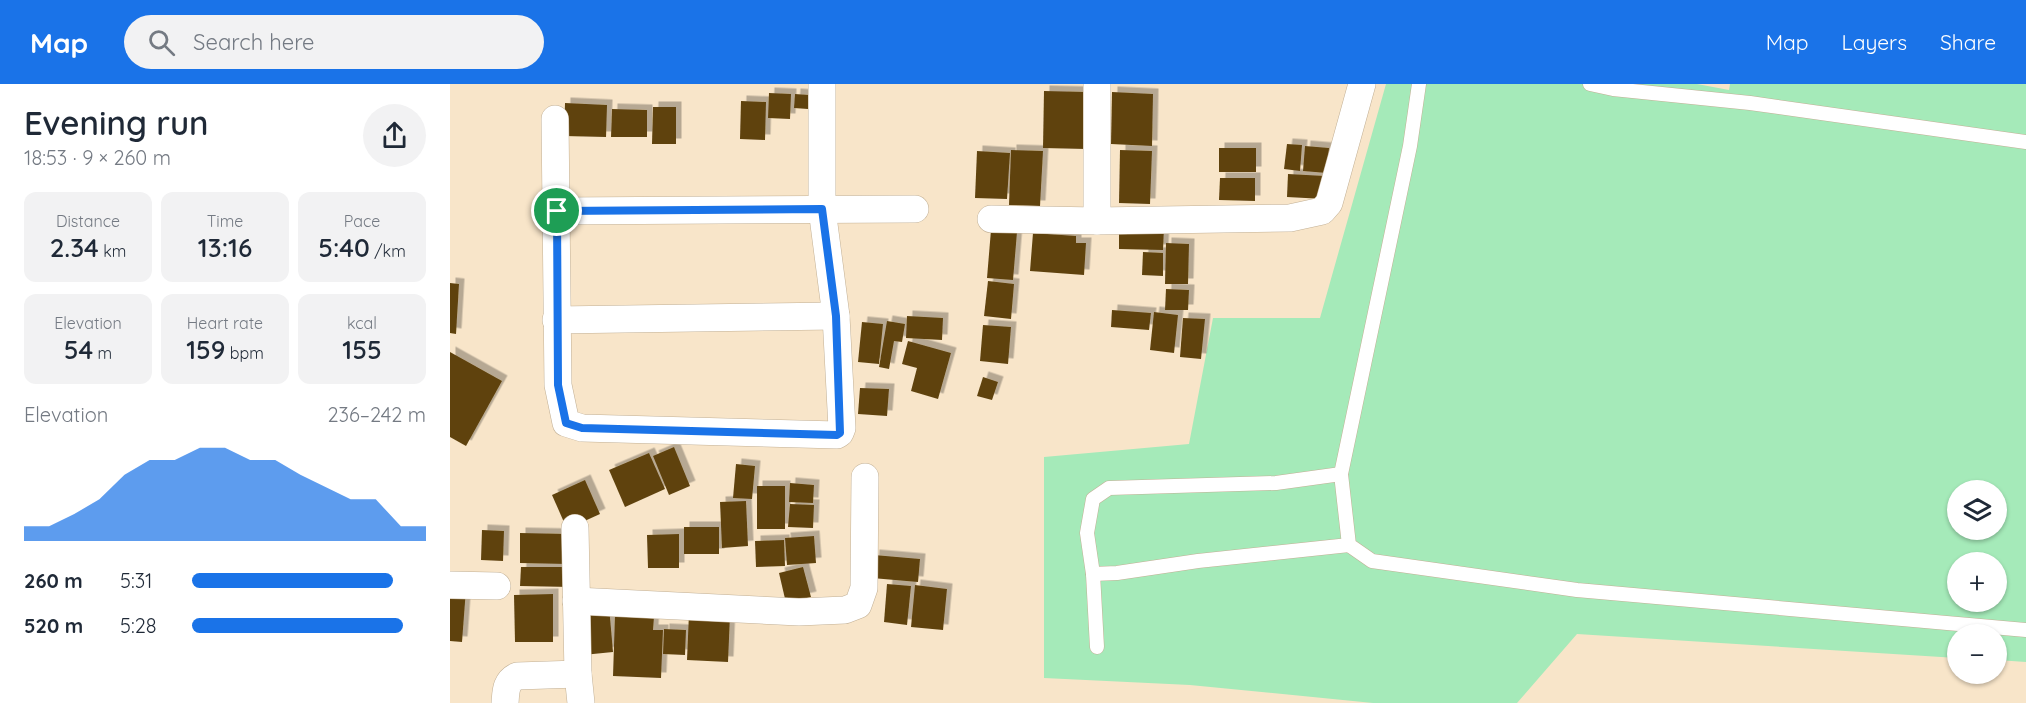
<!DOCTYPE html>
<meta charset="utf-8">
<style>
:root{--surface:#fff;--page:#f2f2f3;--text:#1f2937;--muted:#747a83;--accent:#1a73e8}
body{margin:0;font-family:Quicksand,sans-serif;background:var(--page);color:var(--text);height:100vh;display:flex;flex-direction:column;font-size:22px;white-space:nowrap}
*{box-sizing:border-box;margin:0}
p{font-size:20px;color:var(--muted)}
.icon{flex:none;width:33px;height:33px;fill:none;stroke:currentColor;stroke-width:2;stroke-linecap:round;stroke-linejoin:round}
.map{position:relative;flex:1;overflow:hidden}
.sheet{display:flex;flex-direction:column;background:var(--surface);width:450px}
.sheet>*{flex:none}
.buttons{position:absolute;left:1497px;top:396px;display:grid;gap:12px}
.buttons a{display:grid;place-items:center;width:60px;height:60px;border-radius:50%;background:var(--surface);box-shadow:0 2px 4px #0004;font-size:30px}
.pin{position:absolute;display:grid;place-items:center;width:51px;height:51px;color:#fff;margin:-26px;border:3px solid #fff;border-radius:50%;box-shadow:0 2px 6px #0007}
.round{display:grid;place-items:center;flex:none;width:63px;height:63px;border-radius:32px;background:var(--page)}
.headline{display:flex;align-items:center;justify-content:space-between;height:102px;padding:0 24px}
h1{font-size:33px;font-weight:600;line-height:45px}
.stats{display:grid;grid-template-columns:repeat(3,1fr);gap:9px;height:102px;padding:6px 24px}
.stats div{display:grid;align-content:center;border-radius:12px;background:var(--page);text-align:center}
.stats b{font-size:26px;font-weight:600}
.stats small{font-size:16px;font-weight:400}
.stats p{font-size:16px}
.chart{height:168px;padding:12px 24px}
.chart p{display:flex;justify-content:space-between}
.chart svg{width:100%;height:108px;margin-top:6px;fill:var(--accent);opacity:.7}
ul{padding:0 24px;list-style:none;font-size:20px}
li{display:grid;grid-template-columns:96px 72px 1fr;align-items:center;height:45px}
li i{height:15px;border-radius:8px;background:var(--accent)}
header{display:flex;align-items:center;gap:36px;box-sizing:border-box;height:84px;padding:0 30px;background:var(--accent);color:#fff}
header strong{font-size:28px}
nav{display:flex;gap:33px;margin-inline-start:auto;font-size:21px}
.search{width:420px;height:54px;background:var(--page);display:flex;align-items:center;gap:15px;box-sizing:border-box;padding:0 21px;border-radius:33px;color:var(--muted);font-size:22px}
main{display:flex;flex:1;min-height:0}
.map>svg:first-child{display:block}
.green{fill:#a5eab9;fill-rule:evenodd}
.building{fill:#5f4310;filter:url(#shadow)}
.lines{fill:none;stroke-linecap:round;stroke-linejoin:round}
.service-casing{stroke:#c2b095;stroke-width:15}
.minor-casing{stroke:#c2b095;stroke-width:28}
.service{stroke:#fff;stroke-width:14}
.minor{stroke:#fff;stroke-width:27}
.route-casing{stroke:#fff;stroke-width:12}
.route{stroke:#1a73e8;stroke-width:8}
</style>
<header>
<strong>Map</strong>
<div class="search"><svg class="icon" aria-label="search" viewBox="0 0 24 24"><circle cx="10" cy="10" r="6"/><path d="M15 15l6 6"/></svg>Search here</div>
<nav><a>Map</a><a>Layers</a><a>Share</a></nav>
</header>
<main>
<section class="sheet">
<div class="headline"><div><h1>Evening run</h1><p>18:53 · 9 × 260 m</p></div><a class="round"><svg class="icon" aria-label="share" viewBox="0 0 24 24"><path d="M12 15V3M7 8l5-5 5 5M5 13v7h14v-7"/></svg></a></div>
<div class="stats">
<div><p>Distance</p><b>2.34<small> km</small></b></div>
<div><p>Time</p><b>13:16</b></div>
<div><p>Pace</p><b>5:40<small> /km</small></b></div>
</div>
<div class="stats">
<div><p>Elevation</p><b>54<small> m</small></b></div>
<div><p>Heart rate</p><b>159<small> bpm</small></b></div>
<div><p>kcal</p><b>155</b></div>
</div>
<div class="chart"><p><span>Elevation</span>236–242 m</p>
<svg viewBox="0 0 160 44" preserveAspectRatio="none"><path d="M0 44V38L10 38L20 33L30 27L40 17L50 11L60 11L70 6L80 6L90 11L100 11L110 17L120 22L130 27L140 27L150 38L160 38V44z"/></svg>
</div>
<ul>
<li><b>260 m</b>5:31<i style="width:86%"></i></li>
<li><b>520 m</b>5:28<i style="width:90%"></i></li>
</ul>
</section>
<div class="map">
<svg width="1576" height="619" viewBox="0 0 1576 619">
<defs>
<filter id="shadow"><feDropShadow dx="5.5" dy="-5.5" stdDeviation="0" flood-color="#0004"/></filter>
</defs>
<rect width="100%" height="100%" fill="#f8e5c9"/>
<path class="green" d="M936,0H1247L1279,6L1280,0H1576V578L1547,576L1546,550H1508L1507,574L1127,550L1067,619H923L740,601L594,594V373L739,360L763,234H870ZM1508,406H1546V446H1508ZM1508,478H1546V518H1508Z"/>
<g class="building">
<polygon points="594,7 637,8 636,65 593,64"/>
<polygon points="662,8 703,10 702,62 661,60"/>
<polygon points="319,9 341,10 340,35 318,34"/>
<polygon points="345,10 359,11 358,25 344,24"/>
<polygon points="291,17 316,18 315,56 290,55"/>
<polygon points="115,19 157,21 156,53 114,52"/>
<polygon points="203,23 226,23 226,60 202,60"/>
<polygon points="162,25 197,26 197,53 161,53"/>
<polygon points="837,60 852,61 850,87 834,85"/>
<polygon points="855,62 879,64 877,89 853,87"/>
<rect x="769" y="64" width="37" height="24"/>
<polygon points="561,66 593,67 590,122 559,121"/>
<polygon points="670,66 702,67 700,120 669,119"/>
<polygon points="527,67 560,69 557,115 525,114"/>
<polygon points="838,90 875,92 874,115 837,113"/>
<polygon points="770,94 805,94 805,117 769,116"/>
<polygon points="669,142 714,144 713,166 669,165"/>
<polygon points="541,146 567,148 563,196 537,194"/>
<polygon points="583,149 626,152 626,159 636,159 634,191 580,187"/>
<polygon points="716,159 739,160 738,200 715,200"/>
<polygon points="693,168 713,169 713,192 692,191"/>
<polygon points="538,197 564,200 561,235 534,232"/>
<polygon points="0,199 9,200 6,250 0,249"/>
<polygon points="716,205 739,206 738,226 715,226"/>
<polygon points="662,226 701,229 699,246 661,243"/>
<polygon points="704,228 728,231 724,269 700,266"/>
<polygon points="457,232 493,234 492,256 456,254"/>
<polygon points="733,234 755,235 751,275 730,273"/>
<polygon points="437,237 455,240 452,258 444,257 439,285 429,283"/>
<polygon points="412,238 433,240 429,280 408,278"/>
<polygon points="533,241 561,243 558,280 530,277"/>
<polygon points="458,257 501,269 488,315 461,307 467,284 452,280"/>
<polygon points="0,268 52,297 16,362 0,353"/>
<polygon points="533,293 548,298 542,316 527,312"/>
<polygon points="410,304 439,305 437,332 408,330"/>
<polygon points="224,363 240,402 219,411 203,372"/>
<polygon points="199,369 215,405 175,423 159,386"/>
<polygon points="286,380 305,382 302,415 283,414"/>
<polygon points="135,396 150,430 117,445 102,411"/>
<polygon points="340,399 364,401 363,419 339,418"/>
<rect x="307" y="402" width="28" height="43"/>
<polygon points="296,417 298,462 272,464 270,418"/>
<polygon points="340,420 364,421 363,444 338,443"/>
<rect x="234" y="443" width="35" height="27"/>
<polygon points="32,446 54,447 53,477 31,476"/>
<polygon points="70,449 118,450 117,480 70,479"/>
<polygon points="229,450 229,484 198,484 197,451"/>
<polygon points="364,452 366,479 337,481 335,454"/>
<polygon points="334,456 335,482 306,483 305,457"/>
<polygon points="424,471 470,475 468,498 422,494"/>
<polygon points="71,483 121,483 121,503 70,502"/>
<polygon points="353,483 361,513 336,519 329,489"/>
<polygon points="437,500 461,502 457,541 434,538"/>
<polygon points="465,501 497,505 493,546 461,543"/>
<polygon points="0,504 16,505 12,558 0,557"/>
<polygon points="103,510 103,558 65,558 64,511"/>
<polygon points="159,522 163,568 133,571 130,524"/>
<polygon points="239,529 280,531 278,578 237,576"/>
<polygon points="165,531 204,533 203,546 213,546 211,594 163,592"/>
<polygon points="214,545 236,546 235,571 213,570"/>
</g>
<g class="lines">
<defs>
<g id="service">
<polyline points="969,0 960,62 891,390 899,461 922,477 1127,506 1576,546"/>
<polyline points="1140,0 1163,5 1300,19 1576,58"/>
<polyline points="891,390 826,399 659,404 643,415 637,449 643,490 667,489 748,477 899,461"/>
<polyline points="643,490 647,563"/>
</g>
<g id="minor">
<polyline points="105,35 108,301 116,339 132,344 387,351 390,349 392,344 386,232 372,125 372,0"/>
<polyline points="107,127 465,125"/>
<polyline points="541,135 647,137 840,134 872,127 879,119 912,0"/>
<polyline points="647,137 647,0"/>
<polyline points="106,236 386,232"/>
<polyline points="125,444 128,590 131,619"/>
<polyline points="0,501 47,502"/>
<polyline points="126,517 349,528 395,526 408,521 414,504 415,393"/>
<path d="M55,619C56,608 55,598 67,592L128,590"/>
</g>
</defs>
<use href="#service" class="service-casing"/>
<use href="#minor" class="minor-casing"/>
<use href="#service" class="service"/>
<use href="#minor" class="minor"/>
</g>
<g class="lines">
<defs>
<polygon id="route" points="372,125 386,232 390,349 387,351 132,344 116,339 108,301 107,127"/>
</defs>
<use href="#route" class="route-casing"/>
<use href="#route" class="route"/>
</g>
</svg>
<div class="buttons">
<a><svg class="icon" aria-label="layers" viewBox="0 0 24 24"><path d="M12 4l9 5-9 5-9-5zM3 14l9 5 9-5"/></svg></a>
<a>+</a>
<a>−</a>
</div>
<div class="pin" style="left:107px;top:127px;background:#1e9e55"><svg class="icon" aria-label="arrive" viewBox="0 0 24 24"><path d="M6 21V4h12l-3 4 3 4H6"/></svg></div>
</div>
</main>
